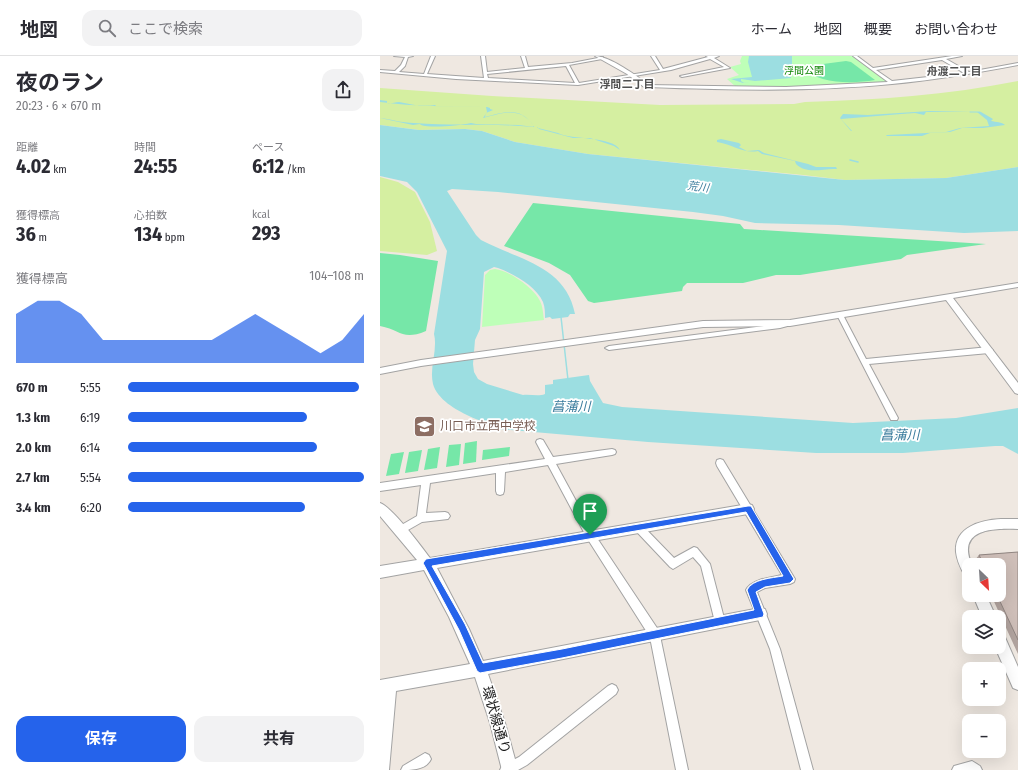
<!DOCTYPE html>
<html lang="ja">
<meta charset="utf-8">
<style>
:root{--surface:#fff;--page:#f2f2f3;--text:#2b2b33;--muted:#7c7c81;--line:#e1e1e2;--accent:#2563eb}
body{margin:0;font-family:"Fira Sans Condensed","Noto Sans JP",sans-serif;background:var(--page);color:var(--text);height:100vh;display:flex;flex-direction:column;font-size:15px;white-space:nowrap}
*{box-sizing:border-box;margin:0}
p{font-size:13px;color:var(--muted)}
.icon{flex:none;width:22px;height:22px;fill:none;stroke:currentColor;stroke-width:2;stroke-linecap:round;stroke-linejoin:round}
.map{position:relative;flex:1;overflow:hidden}
.details{display:flex;flex-direction:column;background:var(--surface);width:380px}
.details>*{flex:none}
.needle{width:26px;rotate:155deg}
.controls{position:absolute;left:582px;top:502px;display:grid;gap:8px}
.controls a{display:grid;place-items:center;width:44px;height:44px;border-radius:8px;background:var(--surface);box-shadow:0 4px 16px #0002;font-size:20px}
.pin{position:absolute;display:grid;place-items:center;width:34px;height:34px;color:#fff;margin:-41px -17px;border-radius:50% 50% 50% 0;rotate:-45deg;box-shadow:0 0 4px #0007}
.pin .icon{rotate:45deg}
.round{display:grid;place-items:center;flex:none;width:42px;height:42px;border-radius:12px;background:var(--page)}
.overview{display:flex;align-items:center;justify-content:space-between;height:68px;padding:0 16px}
h1{font-size:22px;font-weight:700;line-height:30px}
.figures{display:grid;grid-template-columns:repeat(3,1fr);gap:6px;height:68px;padding:4px 16px}
.figures div{display:grid;align-content:center}
.figures b{font-size:20px;font-weight:700}
.figures small{font-size:11px;font-weight:400}
.figures p{font-size:11px}
.chart{height:112px;padding:8px 16px}
.chart p{display:flex;justify-content:space-between}
.chart svg{width:100%;height:72px;margin-top:4px;fill:var(--accent);opacity:.7}
.button{display:flex;gap:8px;margin-top:auto;padding:8px 16px}
.button a{flex:1;height:46px;border-radius:12px;background:var(--accent);color:#fff;font-size:16px;font-weight:700;line-height:46px;text-align:center}
.button a+a{background:var(--page);color:var(--text)}
ul{padding:0 16px;list-style:none;font-size:13px}
li{display:grid;grid-template-columns:64px 48px 1fr;align-items:center;height:30px}
li i{height:10px;border-radius:5px;background:var(--accent)}
header{display:flex;align-items:center;gap:24px;box-sizing:border-box;height:56px;padding:0 20px;background:var(--surface);border-bottom:1px solid var(--line)}
header strong{font-size:19px}
nav{display:flex;gap:22px;margin-inline-start:auto;font-size:14px}
.search{width:280px;height:36px;background:var(--page);display:flex;align-items:center;gap:10px;box-sizing:border-box;padding:0 14px;border-radius:12px;color:var(--muted);font-size:15px}
main{display:flex;flex:1;min-height:0}
.map>svg:first-child{display:block}
.grass{fill:#d5efa1}
.park{fill:#beffb8}
.pitch{fill:#76e7a8}
.water{fill:#9cdee1}
.lines{fill:none;stroke-linecap:round;stroke-linejoin:round}
.stream-far1{stroke:#9cdee1;stroke-width:1}
.stream{stroke:#9cdee1;stroke-width:1.5}
.minor-casing{stroke:#a3a3a3;stroke-width:2}
.tertiary-casing{stroke:#a3a3a3;stroke-width:2}
.minor{fill:#fff;fill-rule:evenodd}
.tertiary{fill:#fff;fill-rule:evenodd}
.wall{fill:#b2a49f}
.building{fill:#cfbfb9;stroke:#918682}
.route{fill:#2563eb;stroke:#fff;fill-rule:evenodd}
.labels{text-anchor:middle;dominant-baseline:central;stroke-width:3.5;stroke-linejoin:round;paint-order:stroke}
.far-park-label{font-size:10px;fill:#0c8401;stroke:#fff}
.far-neighbourhood-label{font-size:11px;font-weight:bold;fill:#4f4f4f;stroke:#fff}
.far-water-label{font-size:11px;font-style:italic;fill:#397b9c;stroke:#fff}
.education-label{font-size:12px;fill:#785e54;stroke:#fff;text-anchor:start}
.water-label{font-size:13px;font-style:italic;fill:#397b9c;stroke:#fff}
.near-street-label{font-size:14px;fill:#1c1c1c;stroke:#fff}
</style>
<header>
<strong>地図</strong>
<div class="search"><svg class="icon" aria-label="search" viewBox="0 0 24 24"><circle cx="10" cy="10" r="6"/><path d="M15 15l6 6"/></svg>ここで検索</div>
<nav><a>ホーム</a><a>地図</a><a>概要</a><a>お問い合わせ</a></nav>
</header>
<main>
<section class="details">
<div class="overview"><div><h1>夜のラン</h1><p>20:23 · 6 × 670 m</p></div><a class="round"><svg class="icon" aria-label="share" viewBox="0 0 24 24"><path d="M12 15V3M7 8l5-5 5 5M5 13v7h14v-7"/></svg></a></div>
<div class="figures">
<div><p>距離</p><b>4.02<small> km</small></b></div>
<div><p>時間</p><b>24:55</b></div>
<div><p>ペース</p><b>6:12<small> /km</small></b></div>
</div>
<div class="figures">
<div><p>獲得標高</p><b>36<small> m</small></b></div>
<div><p>心拍数</p><b>134<small> bpm</small></b></div>
<div><p>kcal</p><b>293</b></div>
</div>
<div class="chart"><p><span>獲得標高</span>104–108 m</p>
<svg viewBox="0 0 160 44" preserveAspectRatio="none"><path d="M0 44V14L10 6L20 6L30 14L40 30L50 30L60 30L70 30L80 30L90 30L100 22L110 14L120 22L130 30L140 38L150 30L160 14V44z"/></svg>
</div>
<ul>
<li><b>670 m</b>5:55<i style="width:98%"></i></li>
<li><b>1.3 km</b>6:19<i style="width:76%"></i></li>
<li><b>2.0 km</b>6:14<i style="width:80%"></i></li>
<li><b>2.7 km</b>5:54<i style="width:100%"></i></li>
<li><b>3.4 km</b>6:20<i style="width:75%"></i></li>
</ul>
<div class="button"><a>保存</a><a>共有</a></div>
</section>
<div class="map">
<svg width="638" height="714" viewBox="0 0 638 714">
<rect width="100%" height="100%" fill="#efe8e1"/>
<g class="grass">
<path d="M638,25V111L566,122L465,124L423,119L208,98L135,86L102,75L85,73L39,74L0,69V32L112,40L280,49L414,48L425,46C497,44 568,39 638,25Z"/>
<polygon points="0,121 18,126 35,136 50,166 57,195 47,199 0,195"/>
</g>
<g class="park">
<polygon points="362,0 473,0 507,26 419,31 356,31 347,23 359,19 350,11 361,8 360,5"/>
<path d="M115,213C130,215 154,232 160,245C163,251 163,257 164,264L102,271L105,219L110,214Z"/>
</g>
<g class="pitch">
<path d="M466,5L471,6L495,24C471,28 439,28 420,11Z"/>
<polygon points="153,147 360,168 364,173 606,188 527,199 521,203 420,219 396,219 363,227 307,227 303,231 302,235 214,247 208,245 190,219 169,207 124,190"/>
<path d="M0,197L20,199L58,205L46,275C22,285 21,274 0,270Z"/>
<polygon points="97,385 96,406 83,408 85,387"/>
<polygon points="81,388 79,409 66,411 69,389"/>
<polygon points="60,391 57,412 44,414 48,393"/>
<polygon points="130,391 129,400 102,404 103,394"/>
<polygon points="42,394 38,415 25,417 29,396"/>
<polygon points="24,396 19,418 6,420 11,398"/>
</g>
<g class="water">
<polygon points="369,0 412,0 412,11 410,12 411,22 375,25 361,23 361,25 364,27 370,26 363,27 351,23 372,21 368,6"/>
<path d="M0,44L7,45V47C13,48 14,46 19,46C31,48 42,52 55,49L56,50L107,51L110,52V53L113,54L106,57L105,61C126,56 139,50 154,70V71H158V72L178,77C191,84 233,80 240,94L234,90L210,82H193L159,73L157,71H155L138,69L96,68L91,67C78,70 50,72 41,69L40,68L33,69L0,62C11,63 22,67 34,67C74,70 112,67 153,71L154,70C139,50 124,57 103,62L107,56L106,51C70,50 35,51 0,46Z"/>
<polygon points="550,55 592,56 546,56 544,59 535,57 521,58 461,63 472,75 471,75 460,62 463,58 488,59"/>
<path d="M597,56H601L613,63L611,65C616,66 622,66 625,69L603,72H582L570,76L550,77L542,80H506L507,79L566,76L580,72L609,70L607,64Z"/>
<path d="M0,69L39,74L85,73L102,75L135,86L208,98L465,124L566,122L638,111V175L584,177L459,169L375,167L343,160L313,156L118,136L72,133L67,135L96,179L101,184C139,204 186,210 195,258H190L188,261L172,263L170,261L165,262C165,257 165,251 163,246C156,230 134,218 118,212L114,211L104,216L100,273L95,284L93,308L94,316L98,323L107,328L143,339C151,338 158,341 165,338V329L173,328V324L209,319L210,325L223,347L242,351L473,367L576,362L638,352V398L623,390H615L523,397H436L268,386L118,373L116,374C109,366 99,365 89,360C76,354 57,343 53,328C49,311 58,294 54,278L67,195L37,136L27,126L0,120Z"/>
<path d="M341,83L359,87L361,89L359,91L367,95L379,94L384,97L428,108L436,111H456L457,113C443,112 427,119 416,108L415,105L382,98L378,95C363,98 352,88 337,86V84Z"/>
</g>
<g class="lines">
<polyline class="stream-far1" points="590,56 600,56"/>
<g class="stream">
<polyline points="470,104 478,106"/>
<polyline points="181,261 188,324"/>
</g>
<defs>
<g id="minor">
<path d="M14,0H33L28,1L25,10L19,16L44,18L51,0H55L47,18L104,22L101,0H105L107,16L145,12L141,0H145L148,11L192,7L223,1L222,3L189,9L199,27L280,14L271,0H275L283,13L328,1L326,0H339L334,2L350,12L302,21L300,20L344,11L330,3L291,14L198,29L76,23L0,16V14L15,15L21,9L25,1ZM186,10L195,27L108,22L107,18Z"/>
<path d="M473,0H477L493,12L572,0H582L566,3L589,16L638,7V9C596,17 555,24 512,28C431,36 348,34 266,31L264,30L266,29L406,31L508,26ZM562,4L584,17L512,25L496,14Z"/>
<polygon points="458,257 460,257 463,259 486,303 609,291 613,294 609,297 489,308 518,362 517,364 511,364 457,259"/>
<polygon points="409,265 411,265 412,267 411,269 400,272 229,294 225,292 229,290 399,268"/>
<polygon points="160,383 163,384 173,401 232,393 235,394 236,396 235,398 232,399 176,408 213,476 279,575 308,714 296,714 270,581 207,482 168,409 125,416 124,435 123,438 120,439 117,438 116,435 116,417 50,427 46,457 65,456 68,457 70,460 68,463 42,466 21,478 18,477 16,474 18,471 37,460 41,429 0,435 0,427 165,403 156,386 157,384"/>
<path d="M340,403L343,404L415,523L414,526L410,528L385,532L377,536L400,593L433,714H421L390,593L366,534C371,523 392,521 402,519L337,410L336,407L337,404Z"/>
<polygon points="258,467 261,468 294,502 314,491 317,492 330,508 345,566 344,570 340,571 336,570 321,510 313,501 293,513 290,511 255,474 253,471 255,468"/>
<polygon points="232,628 236,630 238,634 236,638 147,709 138,714 120,714 122,710 139,701 228,630"/>
<path d="M45,697L49,699L51,703C46,714 32,714 21,714L23,710Z"/>
<polygon points="592,705 600,710 602,714 572,714 574,710"/>
</g>
<g id="tertiary">
<path d="M215,0C229,0 258,20 269,30L264,31L247,18Z"/>
<polygon points="638,227 638,231 573,242 638,327 638,338 635,337 566,244 410,270 323,271 41,310 0,318 0,312 41,304 323,265 410,264"/>
<path d="M0,447C13,452 41,490 50,502L368,448L372,449L374,453L372,457L368,458L57,512L89,573L103,605L380,552L385,553L387,558L385,563L380,564L108,618L125,667L138,714H122L110,667L95,621L16,635L9,714H0V624L90,608L69,561L44,514L0,522V510L37,504L0,460Z"/>
<path d="M621,463H638V473C613,472 576,473 592,509H589V522L585,520C581,513 577,505 576,496C574,471 601,464 621,463Z"/>
<polygon points="593,539 606,539 616,561 602,561"/>
<polygon points="619,577 624,579 638,611 638,634 633,632 615,591 619,591"/>
</g>
</defs>
<use href="#minor" class="minor-casing"/>
<use href="#tertiary" class="tertiary-casing"/>
<use href="#minor" class="minor"/>
<use href="#tertiary" class="tertiary"/>
</g>
<polygon class="wall" points="638,496 638,598 611,539 619,539 619,509 598,509 595,504 599,499"/>
<polygon class="building" points="638,496 638,584 617,539 619,539 619,509 604,509 599,499"/>
<path class="route" d="M368,450H371L414,523L410,527L385,531L376,536L384,558L383,561L182,602L100,617L97,615L79,574L43,507L46,503ZM366,456L403,520C392,522 372,523 367,534L374,554L182,593L103,607L85,568L52,510Z"/>
<defs>
<symbol id="school-square" viewBox="-11 -11 22 22"><rect x="-9" y="-9" width="18" height="18" rx="4" fill="#8d6e63" stroke="#fff"/><path d="M0-5L7-2L0 1L-7-2ZM-4 1L0 2.5L4 1V4Q0 6-4 4Z" fill="#fff"/></symbol>
</defs>
<g fill-rule="evenodd">
<use href="#school-square" x="32" y="358" width="25" height="25"/>
</g>
<g class="labels">
<g class="far-park-label">
<text x="424" y="15">浮間公園</text>
</g>
<g class="far-neighbourhood-label">
<text x="574" y="15">舟渡二丁目</text>
<text x="247" y="28">浮間二丁目</text>
</g>
<g class="far-water-label">
<text transform="translate(318 131) rotate(7)">荒川</text>
</g>
<g class="education-label">
<text x="60" y="370">川口市立西中学校</text>
</g>
<g class="water-label">
<text x="191" y="350">菖蒲川</text>
<text transform="translate(520 379) rotate(-1)">菖蒲川</text>
</g>
<g class="near-street-label">
<text transform="translate(116 664) rotate(74)">環状線通り</text>
</g>
</g>
</svg>
<div class="controls">
<a><svg class="needle" viewBox="-14 -14 28 28"><path d="M0-13l5 13h-10z" fill="#e53935"/><path d="M0 13l5-13h-10z" fill="#7c7c81"/></svg></a>
<a><svg class="icon" aria-label="layers" viewBox="0 0 24 24"><path d="M12 4l9 5-9 5-9-5zM3 14l9 5 9-5"/></svg></a>
<a>+</a>
<a>−</a>
</div>
<div class="pin" style="left:210px;top:479px;background:#1e9e55"><svg class="icon" aria-label="arrive" viewBox="0 0 24 24"><path d="M6 21V4h12l-3 4 3 4H6"/></svg></div>
</div>
</main>
